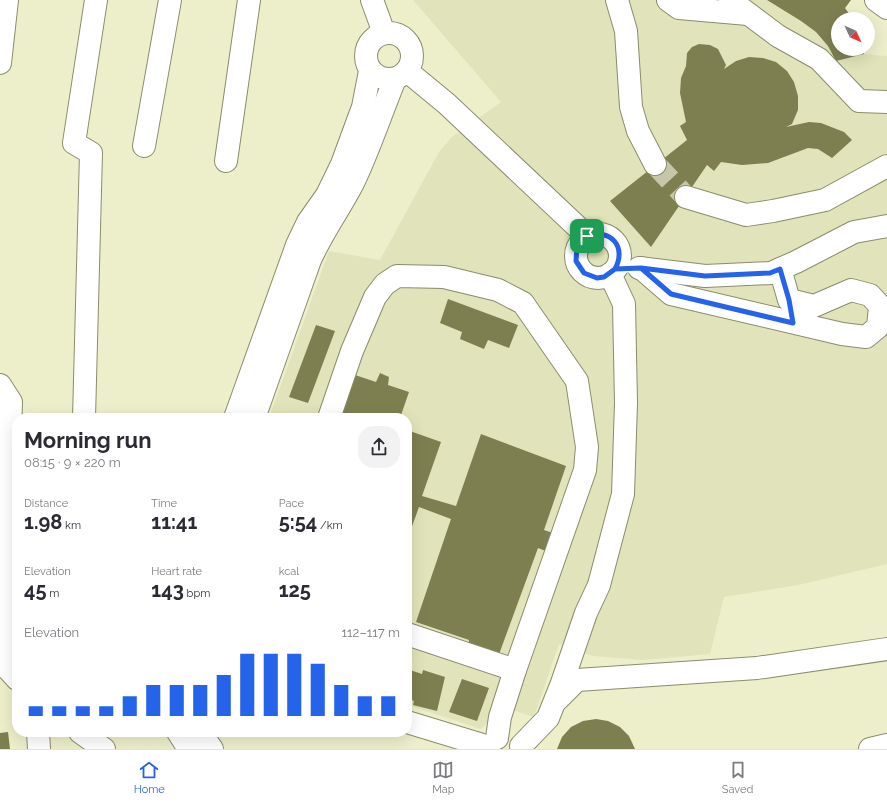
<!DOCTYPE html>
<meta charset="utf-8">
<style>
:root{--surface:#fff;--page:#f2f2f3;--text:#2b2b33;--muted:#7c7c81;--line:#e1e1e2;--accent:#2563eb}
body{margin:0;font-family:Raleway,sans-serif;background:var(--page);color:var(--text);height:100vh;display:flex;flex-direction:column;font-size:15px;white-space:nowrap}
*{box-sizing:border-box;margin:0}
p{font-size:13px;color:var(--muted)}
.icon{flex:none;width:22px;height:22px;fill:none;stroke:currentColor;stroke-width:2;stroke-linecap:round;stroke-linejoin:round}
.map{position:relative;flex:1;overflow:hidden}
.side{position:absolute;left:12px;top:413px;width:400px;height:324px;display:flex;flex-direction:column;background:var(--surface);border-radius:16px;box-shadow:0 4px 16px #0002}
.side>*{flex:none}
.needle{width:26px;rotate:134deg}
.buttons{position:absolute;left:831px;top:12px;display:grid;gap:8px}
.buttons a{display:grid;place-items:center;width:44px;height:44px;border-radius:50%;background:var(--surface);box-shadow:0 4px 16px #0002;font-size:20px}
.pin{position:absolute;display:grid;place-items:center;width:34px;height:34px;color:#fff;margin:-17px;border-radius:8px;box-shadow:0 2px 6px #0006}
.round{display:grid;place-items:center;flex:none;width:42px;height:42px;border-radius:16px;background:var(--page)}
.overview{display:flex;align-items:center;justify-content:space-between;height:68px;padding:0 12px}
h1{font-size:22px;font-weight:700;line-height:30px}
.metrics{display:grid;grid-template-columns:repeat(3,1fr);gap:6px;height:68px;padding:4px 12px}
.metrics div{display:grid;align-content:center}
.metrics b{font-size:20px;font-weight:700}
.metrics small{font-size:11px;font-weight:400}
.metrics p{font-size:11px}
.chart{height:112px;padding:8px 12px}
.chart p{display:flex;justify-content:space-between}
.chart svg{width:100%;height:72px;margin-top:4px;stroke:var(--accent);stroke-width:6}
.tab-bar{display:flex;justify-content:space-around;align-items:center;height:56px;border-top:1px solid var(--line);background:var(--surface);font-size:11px;color:var(--muted)}
.tab-bar a{display:grid;justify-items:center;gap:2px}
.tab-bar .active{color:var(--accent)}
.map>svg:first-child{display:block}
.built{fill:#e1e3ba}
.building{fill:#7e7f51}
.lines{fill:none;stroke-linecap:round;stroke-linejoin:round}
.minor-tunnel{stroke:#c6c7a8;stroke-width:22;stroke-dasharray:22 11;stroke-linecap:butt}
.minor-casing{stroke:#8b8c6c;stroke-width:24}
.minor{stroke:#fff;stroke-width:22}
.route-casing{stroke:#fff;stroke-width:8}
.route{stroke:#2563eb;stroke-width:5}
</style>
<div class="map">
<svg width="887" height="749" viewBox="0 0 887 749">
<rect width="100%" height="100%" fill="#edefcb"/>
<polygon class="built" points="413,0 851,0 838,19 838,49 862,49 864,54 887,56 887,564 798,585 724,597 710,654 643,660 593,656 559,644 534,717 503,707 481,729 407,705 407,418 269,418 329,251 380,260 439,152 452,137 501,102"/>
<g class="building">
<polygon points="767,0 851,0 845,8 853,19 838,19 838,49 862,49 864,54 836,61 828,46 816,32 801,21"/>
<polygon points="699,44 710,45 718,49 726,65 724,69 736,61 749,57 763,58 776,62 787,71 794,82 798,96 798,110 792,124 786,127 809,122 821,123 844,132 852,140 832,158 818,149 808,148 768,163 742,165 721,162 714,171 707,165 651,247 610,201 687,140 680,126 686,122 680,93 681,78 686,66 687,53 692,47"/>
<polygon points="448,299 518,325 509,348 488,340 484,349 460,339 462,332 440,323"/>
<polygon points="316,325 335,331 308,403 289,397"/>
<polygon points="380,373 389,377 388,385 409,392 400,418 340,418 355,375 376,382"/>
<polygon points="407,430 441,442 422,496 456,506 481,434 566,466 544,530 553,533 551,553 538,548 498,657 468,647 469,640 416,622 451,519 419,507 407,540"/>
<polygon points="407,669 422,674 423,670 445,677 437,711 413,705 414,701 407,698"/>
<polygon points="462,679 489,688 477,721 449,712"/>
<polygon points="596,719 608,721 620,727 629,736 635,749 557,749 562,737 571,727 583,721"/>
<polygon points="8,732 10,749 0,749 0,733"/>
</g>
<g class="lines">
<polyline class="minor-tunnel" points="655,164 686,197"/>
<defs>
<g id="minor">
<polyline points="372,0 384,33"/>
<polyline points="617,0 626,31 631,107 638,131 655,164"/>
<polyline points="668,0 679,8 748,14"/>
<polyline points="730,0 778,36 819,59 859,101 887,102"/>
<polyline points="876,0 887,8"/>
<circle cx="389" cy="56" r="23"/>
<polyline points="0,63 7,0"/>
<polyline points="407,71 447,104 587,236"/>
<polyline points="144,146 170,0"/>
<polyline points="226,161 249,0"/>
<polyline points="686,197 746,215 773,211 825,200 887,166"/>
<circle cx="598" cy="256" r="22"/>
<polyline points="639,268 705,276 771,273 796,262 854,232 887,226"/>
<polyline points="641,268 671,294 842,334 866,337 878,327 880,306 870,295 851,290 814,306 789,300 780,269"/>
<polyline points="0,385 11,402 2,666"/>
<polyline points="84,418 91,153 74,143 96,0"/>
<polyline points="235,418 297,245 308,222 327,195 342,164 363,107 370,71"/>
<path d="M254,418L310,260C322,233 339,210 353,183C369,150 381,113 395,79"/>
<polyline points="329,418 352,351 375,297 385,284 397,276 444,277 498,290 523,303 577,381 587,447 585,470 515,670 500,717 497,738"/>
<polyline points="407,634 515,670"/>
<polyline points="0,664 8,669 17,679"/>
<polyline points="558,699 577,680 757,668 887,649"/>
<polyline points="407,722 489,747"/>
<polyline points="38,732 39,749"/>
<polyline points="80,732 104,749"/>
<polyline points="178,732 189,749"/>
<polyline points="200,732 212,749"/>
<polyline points="521,746 548,718 562,683 586,613 599,585 623,494 626,403 624,304 610,274"/>
<polyline points="870,749 887,745"/>
</g>
</defs>
<use href="#minor" class="minor-casing"/>
<use href="#minor" class="minor"/>
</g>
<g class="lines">
<defs>
<path id="route" d="M587,236C611,228 627,247 615,269L641,268L671,294L793,323L789,300L780,269L770,273L705,276L641,268L615,269L604,277L597,278L584,273L576,261L577,247L587,236"/>
</defs>
<use href="#route" class="route-casing"/>
<use href="#route" class="route"/>
</g>
</svg>
<div class="buttons">
<a><svg class="needle" viewBox="-14 -14 28 28"><path d="M0-13l5 13h-10z" fill="#e53935"/><path d="M0 13l5-13h-10z" fill="#7c7c81"/></svg></a>
</div>
<div class="pin" style="left:587px;top:236px;background:#1e9e55"><svg class="icon" aria-label="arrive" viewBox="0 0 24 24"><path d="M6 21V4h12l-3 4 3 4H6"/></svg></div>
<section class="side">
<div class="overview"><div><h1>Morning run</h1><p>08:15 · 9 × 220 m</p></div><a class="round"><svg class="icon" aria-label="share" viewBox="0 0 24 24"><path d="M12 15V3M7 8l5-5 5 5M5 13v7h14v-7"/></svg></a></div>
<div class="metrics">
<div><p>Distance</p><b>1.98<small> km</small></b></div>
<div><p>Time</p><b>11:41</b></div>
<div><p>Pace</p><b>5:54<small> /km</small></b></div>
</div>
<div class="metrics">
<div><p>Elevation</p><b>45<small> m</small></b></div>
<div><p>Heart rate</p><b>143<small> bpm</small></b></div>
<div><p>kcal</p><b>125</b></div>
</div>
<div class="chart"><p><span>Elevation</span>112–117 m</p>
<svg viewBox="0 0 160 44" preserveAspectRatio="none"><path d="M5 44V38M15 44V38M25 44V38M35 44V38M45 44V32M55 44V25M65 44V25M75 44V25M85 44V19M95 44V6M105 44V6M115 44V6M125 44V12M135 44V25M145 44V32M155 44V32"/></svg>
</div>
</section>
</div>
<nav class="tab-bar">
<a class="active"><svg class="icon" aria-label="home" viewBox="0 0 24 24"><path d="M3 11l9-7 9 7M6 9v11h12V9"/></svg>Home</a>
<a><svg class="icon" aria-label="map" viewBox="0 0 24 24"><path d="M3 6l6-2 6 2 6-2v14l-6 2-6-2-6 2zM9 4v14M15 6v14"/></svg>Map</a>
<a><svg class="icon" aria-label="saved" viewBox="0 0 24 24"><path d="M7 4h10v16l-5-4-5 4z"/></svg>Saved</a>
</nav>
